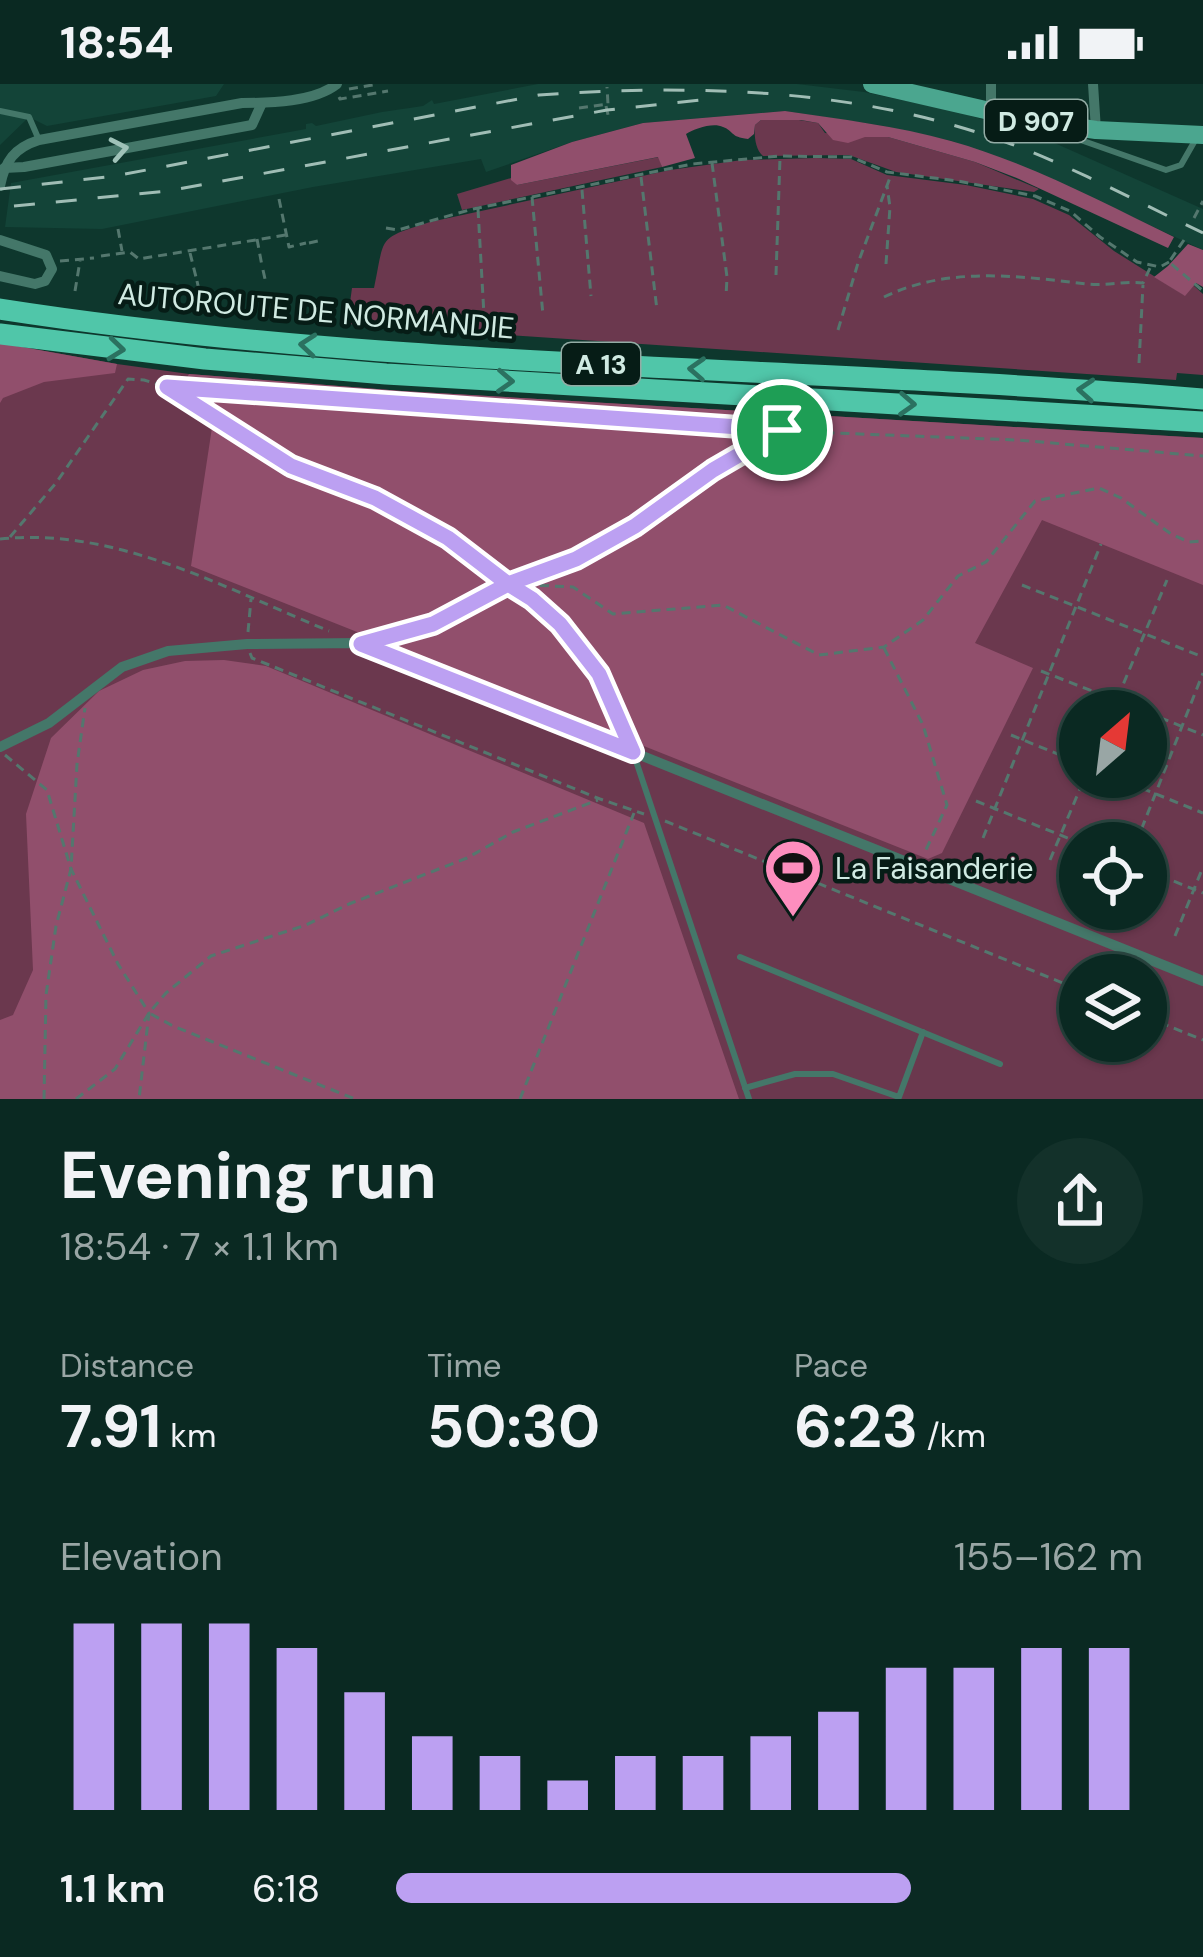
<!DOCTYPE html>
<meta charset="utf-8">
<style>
:root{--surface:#0a2922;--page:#13312a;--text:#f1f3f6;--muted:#99a6a5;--line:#2a4540;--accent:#bca0f2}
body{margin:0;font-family:"DM Sans",sans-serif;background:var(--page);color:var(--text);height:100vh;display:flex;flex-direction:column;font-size:45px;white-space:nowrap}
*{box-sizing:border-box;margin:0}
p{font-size:39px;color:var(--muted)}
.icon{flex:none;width:66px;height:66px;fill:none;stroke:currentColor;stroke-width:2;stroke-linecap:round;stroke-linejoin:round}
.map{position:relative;height:1015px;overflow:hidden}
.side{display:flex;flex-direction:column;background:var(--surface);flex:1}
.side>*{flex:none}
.needle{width:78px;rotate:28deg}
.fabs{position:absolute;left:1059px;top:606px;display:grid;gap:24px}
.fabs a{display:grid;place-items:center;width:108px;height:108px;border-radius:50%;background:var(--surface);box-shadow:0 3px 9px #0004,0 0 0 3px var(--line);font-size:60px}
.pin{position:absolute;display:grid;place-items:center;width:102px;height:102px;color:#fff;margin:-51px;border:6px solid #fff;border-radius:50%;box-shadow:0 3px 12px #0007}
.round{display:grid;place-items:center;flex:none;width:126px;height:126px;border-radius:63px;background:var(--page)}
.overview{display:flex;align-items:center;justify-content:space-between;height:204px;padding:0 60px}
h1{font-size:66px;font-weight:700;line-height:90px}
.figures{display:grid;grid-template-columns:repeat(3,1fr);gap:18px;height:204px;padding:12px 60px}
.figures div{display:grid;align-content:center}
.figures b{font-size:60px;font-weight:700}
.figures small{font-size:33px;font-weight:400}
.figures p{font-size:33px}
.chart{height:336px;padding:24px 60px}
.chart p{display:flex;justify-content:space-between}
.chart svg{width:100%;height:216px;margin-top:12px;stroke:var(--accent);stroke-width:6}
ul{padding:0 60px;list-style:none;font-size:39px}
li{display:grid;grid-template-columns:192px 144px 1fr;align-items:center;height:90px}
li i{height:30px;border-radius:15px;background:var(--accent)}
.status{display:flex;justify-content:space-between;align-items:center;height:84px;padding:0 60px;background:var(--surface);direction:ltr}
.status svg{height:33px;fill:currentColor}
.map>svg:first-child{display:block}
.built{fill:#134438}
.green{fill:#6b384e;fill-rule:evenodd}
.forest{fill:#914f6c}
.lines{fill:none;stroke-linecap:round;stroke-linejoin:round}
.path{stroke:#54776e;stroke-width:3;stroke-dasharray:9 6;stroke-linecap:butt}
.lane{stroke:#447769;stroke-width:6}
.street{stroke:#447769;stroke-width:10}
.primary{stroke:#4ba68f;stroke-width:18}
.highway{stroke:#50c6a9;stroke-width:21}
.rail{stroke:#a0bdb5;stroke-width:3;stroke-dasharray:21 21;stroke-linecap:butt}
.oneway{stroke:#9fc2b8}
.oneway2{stroke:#2b7160}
.route-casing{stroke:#fff;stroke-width:24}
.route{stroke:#bca0f2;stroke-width:15}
.labels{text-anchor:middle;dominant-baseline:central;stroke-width:9;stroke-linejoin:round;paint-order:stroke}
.shield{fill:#061c16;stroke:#93aca5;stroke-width:3}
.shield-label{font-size:27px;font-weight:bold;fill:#d0eae2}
.street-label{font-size:30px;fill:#d0eae2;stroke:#061c16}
.poi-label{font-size:30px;fill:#d0eae2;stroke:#061c16;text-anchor:start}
</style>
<div class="status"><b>18:54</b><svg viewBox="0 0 49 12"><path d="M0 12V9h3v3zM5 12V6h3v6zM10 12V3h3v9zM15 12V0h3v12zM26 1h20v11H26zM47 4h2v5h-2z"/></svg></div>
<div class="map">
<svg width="1203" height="1015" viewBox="0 0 1203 1015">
<rect width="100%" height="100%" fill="#0e372d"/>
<g class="built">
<polygon points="0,0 224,0 216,12 47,42 29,33 0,61"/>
<polygon points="538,0 797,0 864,8 958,28 1041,53 1203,125 1203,166 1053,96 952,57 884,42 785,27 643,39 572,58 486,88 481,75 313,103 102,145 5,143 11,99 306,45 306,40 312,39 316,42 382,28 423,22 432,16 434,20"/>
</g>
<g class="green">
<path d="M786,34L818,39L825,49L888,53L975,78L1039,105L1034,108L896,88L849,71L763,72C755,65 754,51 755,41L761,36Z"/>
<polygon points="659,73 662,83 462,126 457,110 511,94 517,101"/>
<path d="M816,74L851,75L887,91L966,101L1033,115L1069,131L1114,167L1184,211L1193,201L1203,210V291L1177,289L1176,296L347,240L352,204H374C385,151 377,155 430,138L670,86L742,76Z"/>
<path d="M0,259L117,280L189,290L402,307L1203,354V1015H0ZM1080,627H1146V693H1080ZM1080,759H1146V825H1080ZM1080,891H1146V957H1080Z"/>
</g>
<g class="forest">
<path d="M785,27C840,35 897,42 951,57C1029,79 1102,118 1174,153L1168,164L1019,95L975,78L888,53H865L848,59L833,56L818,39L801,36H761L755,41L754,50L748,55C730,53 734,47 723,43C713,38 694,45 686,50L695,74L662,83L658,73L517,101L511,96V81L572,58L643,39Z"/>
<polygon points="1188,160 1203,166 1203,203 1196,199 1185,212 1154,193 1168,182"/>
<polygon points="0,259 117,280 115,289 44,298 3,314 0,319"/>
<polygon points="189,290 402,307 1203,354 1203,501 1042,436 975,559 1033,584 942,769 928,775 191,482 213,337 176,312"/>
<polygon points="224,576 266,582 644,739 739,1015 0,1015 0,936 13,931 33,886 26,730 51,654 99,607 143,586 185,577"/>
</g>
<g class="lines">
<g class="path">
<polyline points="349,5 378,0"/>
<polyline points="339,13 340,15 388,7"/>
<polyline points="606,22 609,35"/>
<polyline points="579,24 608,20 607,3"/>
<polyline points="712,79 727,193 726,213"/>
<polyline points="641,93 657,226"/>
<polyline points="582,106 591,212"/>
<polyline points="532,113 543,231"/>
<polyline points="279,115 289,163 306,159"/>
<polyline points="478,125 484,231"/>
<polyline points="1194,134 1203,117"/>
<polyline points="386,144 398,146 473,125 692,80 780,72 851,73 887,88 958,97 1035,112 1070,127 1100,153 1137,178 1160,183 1169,178"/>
<polyline points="118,145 122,167"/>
<polyline points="257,155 262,182"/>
<polyline points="1184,156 1169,178 1203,207"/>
<polyline points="309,159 318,157"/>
<polyline points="190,169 196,193"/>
<polyline points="101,172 130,168 139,175 286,151"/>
<polyline points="60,177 94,174"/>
<polyline points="886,180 890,123 887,102"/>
<polyline points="263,186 265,195"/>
<polyline points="776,191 780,74"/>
<polyline points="197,197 199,206"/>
<polyline points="75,207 80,177"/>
<path d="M884,213C948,182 1019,192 1087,200C1106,202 1125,197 1143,199L1150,184"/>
<polyline points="838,246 858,179 891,91"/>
<polyline points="1139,279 1143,201"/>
<polyline points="167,303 782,347 1017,356 1203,372"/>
<polyline points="10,453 56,399 128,295 144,296 167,303 291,382 375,414 449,454 508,500 533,515 560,540 599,590 626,652"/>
<path d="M0,455C117,443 224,504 329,547"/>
<polyline points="510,500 573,503 613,530 723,521 819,571 884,563 923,536 958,492 986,478 1035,417 1099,404 1121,414 1171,450 1189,458 1203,457"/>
<polyline points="1022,501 1203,573"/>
<polyline points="248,548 251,515"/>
<polyline points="378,554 433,540 508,500 576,475 635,442 713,387 778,349"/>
<polyline points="884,564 923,641 947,721 924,770"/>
<polyline points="250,569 252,574 600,715 644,730"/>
<polyline points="1041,587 1143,627"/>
<polyline points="1112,627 1167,496"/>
<polyline points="1146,628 1203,651"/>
<polyline points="1011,651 1080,679"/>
<polyline points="5,671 47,706 71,785 118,880 149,929 139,1015"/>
<polyline points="1114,693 1203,729"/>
<polyline points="976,717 1080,759"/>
<polyline points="665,737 1080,906"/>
<polyline points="983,754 1101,460"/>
<polyline points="1136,759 1203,589"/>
<polyline points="1050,776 1085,693"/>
<polyline points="1146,786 1203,809"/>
<polyline points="1175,852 1203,783"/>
<polyline points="151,930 173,942 355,1015"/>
<polyline points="1146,933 1203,956"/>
<polyline points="44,1015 46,911 56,842 71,785 77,680 85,624"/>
<polyline points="76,1015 115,985 149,929 166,909 211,872 306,841 349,820 467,774 513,748 598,716"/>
<polyline points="520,1015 634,729"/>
</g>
<g class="lane">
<polyline points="0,27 29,33 39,56"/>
<polyline points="1055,47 1166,86 1181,81 1197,53"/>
<polyline points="634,671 749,1015"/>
<polyline points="740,873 1000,980"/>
<polyline points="745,1004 795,990 833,990 899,1013 923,948"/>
</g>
<g class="street">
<polyline points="1093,0 1096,46"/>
<polyline points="991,26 991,0"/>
<polyline points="4,84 24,83 252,41 262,19"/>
<path d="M0,102C5,77 14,64 39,56L242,19C271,19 314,18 337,0"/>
<polyline points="0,156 46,171 52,185 45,197 35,200 0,192"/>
<polyline points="0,663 49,639 122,583 168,567 247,560 361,559 1203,897"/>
</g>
<polyline class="primary" points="872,0 1029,36 1096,46 1203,51"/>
<g class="highway">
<path d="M0,225C398,287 802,281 1203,315"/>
<polyline points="0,250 205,275 386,290 1203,338"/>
</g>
<g class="rail">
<path d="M0,105L115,92L539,11C697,0 861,4 1011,60C1077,85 1140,119 1203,149"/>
<polyline points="14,122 168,107 607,26 701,16"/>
</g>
</g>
<defs><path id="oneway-chevron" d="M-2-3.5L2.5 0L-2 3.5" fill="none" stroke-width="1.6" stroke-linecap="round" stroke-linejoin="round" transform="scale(3)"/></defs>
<use class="oneway" href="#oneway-chevron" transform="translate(119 65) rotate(-11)"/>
<g class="oneway2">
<use href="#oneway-chevron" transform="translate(308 261) rotate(-175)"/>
<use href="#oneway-chevron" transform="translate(116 265) rotate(6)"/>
<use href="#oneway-chevron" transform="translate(697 285) rotate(-177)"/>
<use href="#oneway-chevron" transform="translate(505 297) rotate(3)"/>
<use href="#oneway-chevron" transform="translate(1086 306) rotate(-176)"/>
<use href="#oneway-chevron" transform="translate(907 320) rotate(3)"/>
</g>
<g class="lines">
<defs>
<polyline id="route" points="782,346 713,386 635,442 576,475 508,500 433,540 361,560 633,668 599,590 560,540 532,515 508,500 448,454 375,414 291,382 167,303 782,346"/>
</defs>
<use href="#route" class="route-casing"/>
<use href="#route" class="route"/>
</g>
<defs>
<symbol id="stadium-pin" viewBox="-11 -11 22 30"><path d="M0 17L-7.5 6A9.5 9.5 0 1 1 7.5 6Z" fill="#fd8ebe" stroke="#061c16"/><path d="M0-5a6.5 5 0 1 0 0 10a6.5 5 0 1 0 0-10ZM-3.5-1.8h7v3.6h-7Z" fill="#111"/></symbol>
</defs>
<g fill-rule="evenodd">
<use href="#stadium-pin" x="760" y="751" width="66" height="90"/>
</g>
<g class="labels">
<g class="shield">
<rect x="985" y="16" width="102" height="42" rx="9"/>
<rect x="562" y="259" width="78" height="42" rx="9"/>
</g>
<g class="shield-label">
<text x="1036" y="37">D 907</text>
<text x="601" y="280">A 13</text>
</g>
<g class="street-label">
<text transform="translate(316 227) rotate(5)">AUTOROUTE DE NORMANDIE</text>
</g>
<g class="poi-label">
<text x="835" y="784">La Faisanderie</text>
</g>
</g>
</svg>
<div class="fabs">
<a><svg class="needle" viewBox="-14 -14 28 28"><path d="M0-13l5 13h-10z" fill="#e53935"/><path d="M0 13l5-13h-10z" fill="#99a6a5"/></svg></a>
<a><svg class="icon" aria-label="locate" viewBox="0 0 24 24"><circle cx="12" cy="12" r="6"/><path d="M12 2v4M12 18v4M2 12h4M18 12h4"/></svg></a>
<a><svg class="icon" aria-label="layers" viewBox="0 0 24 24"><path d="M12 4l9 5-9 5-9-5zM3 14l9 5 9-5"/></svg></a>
</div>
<div class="pin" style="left:782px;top:346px;background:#1e9e55"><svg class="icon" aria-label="arrive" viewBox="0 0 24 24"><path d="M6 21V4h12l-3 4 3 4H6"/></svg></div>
</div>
<section class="side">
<div class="overview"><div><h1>Evening run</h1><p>18:54 · 7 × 1.1 km</p></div><a class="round"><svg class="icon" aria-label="share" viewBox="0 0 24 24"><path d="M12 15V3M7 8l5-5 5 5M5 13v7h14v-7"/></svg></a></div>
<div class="figures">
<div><p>Distance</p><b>7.91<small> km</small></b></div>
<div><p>Time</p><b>50:30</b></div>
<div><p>Pace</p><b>6:23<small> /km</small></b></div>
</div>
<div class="chart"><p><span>Elevation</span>155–162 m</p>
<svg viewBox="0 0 160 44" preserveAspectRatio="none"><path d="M5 44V6M15 44V6M25 44V6M35 44V11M45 44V20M55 44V29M65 44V33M75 44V38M85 44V33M95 44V33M105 44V29M115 44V24M125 44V15M135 44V15M145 44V11M155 44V11"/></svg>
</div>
<ul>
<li><b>1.1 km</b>6:18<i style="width:69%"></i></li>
</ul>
</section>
